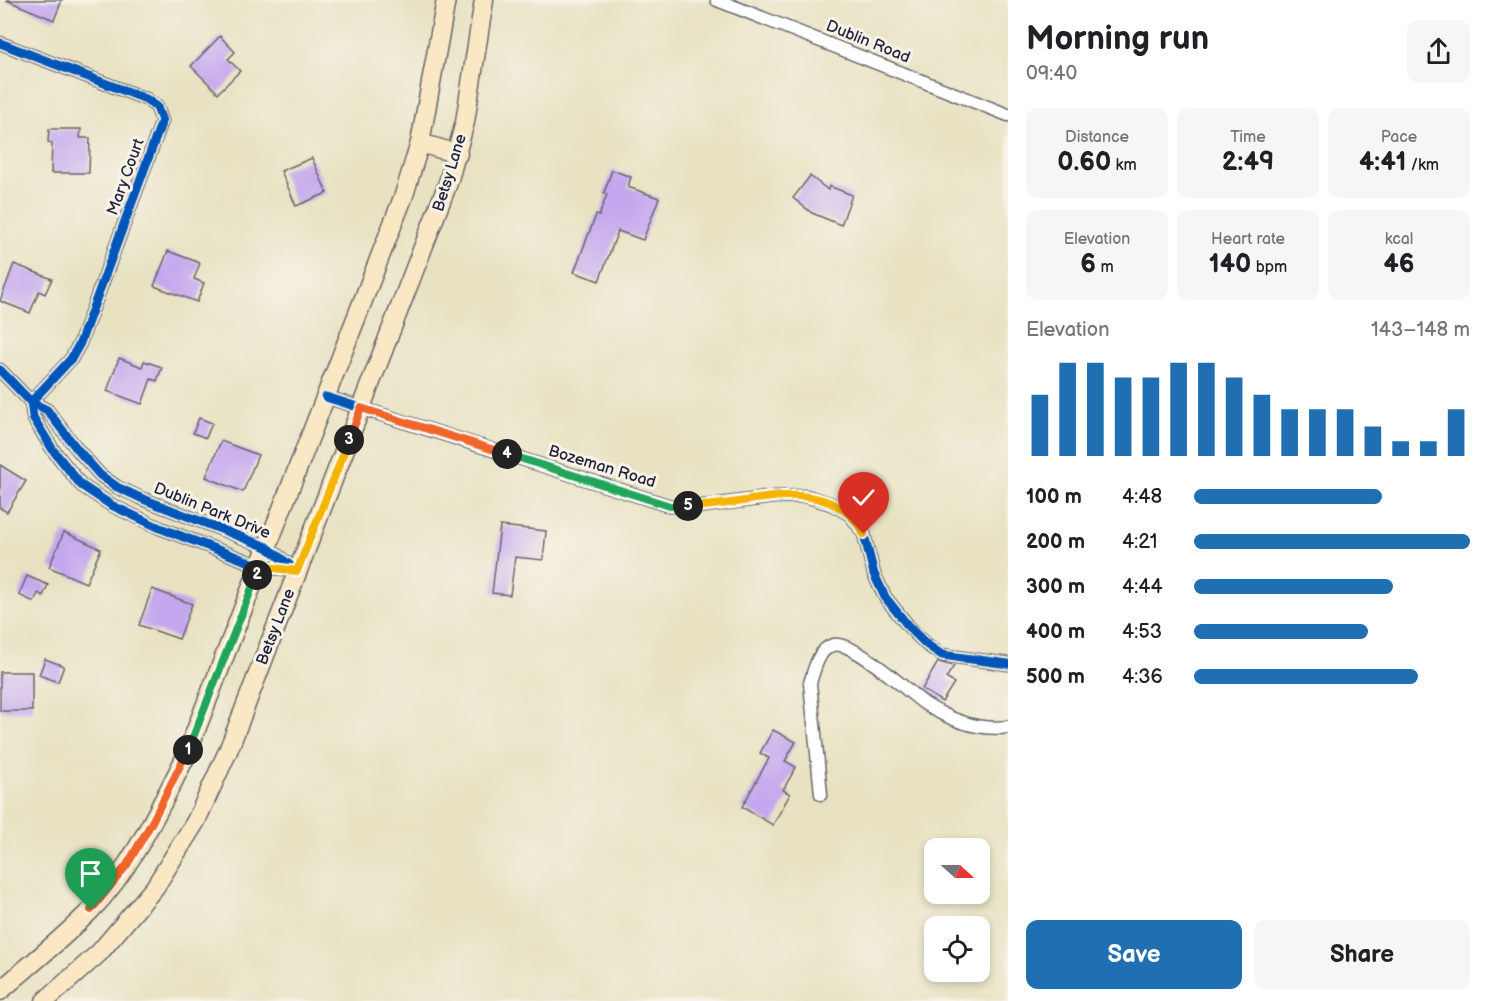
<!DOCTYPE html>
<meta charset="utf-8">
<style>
:root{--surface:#fff;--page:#f6f6f6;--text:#202124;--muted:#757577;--accent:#1f6fb2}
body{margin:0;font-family:"Balsamiq Sans",sans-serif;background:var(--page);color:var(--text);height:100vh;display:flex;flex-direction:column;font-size:22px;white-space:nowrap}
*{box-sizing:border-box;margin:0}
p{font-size:20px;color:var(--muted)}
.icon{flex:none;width:33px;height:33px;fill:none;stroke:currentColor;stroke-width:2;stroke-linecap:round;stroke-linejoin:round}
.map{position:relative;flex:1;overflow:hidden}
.side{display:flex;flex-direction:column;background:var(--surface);width:480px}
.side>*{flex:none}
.needle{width:39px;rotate:111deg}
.fabs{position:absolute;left:924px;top:838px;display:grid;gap:12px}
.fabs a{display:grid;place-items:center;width:66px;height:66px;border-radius:12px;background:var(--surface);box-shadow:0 3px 9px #0003;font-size:30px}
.pin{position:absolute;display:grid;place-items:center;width:51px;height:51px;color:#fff;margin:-62px -26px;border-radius:50% 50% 50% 0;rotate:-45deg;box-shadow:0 0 6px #0007}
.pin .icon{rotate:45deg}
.km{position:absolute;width:30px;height:30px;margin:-15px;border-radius:50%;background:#222;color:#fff;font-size:16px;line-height:30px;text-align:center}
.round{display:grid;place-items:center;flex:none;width:63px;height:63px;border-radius:12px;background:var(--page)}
.head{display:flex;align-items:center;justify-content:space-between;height:102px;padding:0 18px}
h1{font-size:33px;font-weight:700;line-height:45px}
.figures{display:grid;grid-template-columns:repeat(3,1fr);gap:9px;height:102px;padding:6px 18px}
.figures div{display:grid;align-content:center;border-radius:12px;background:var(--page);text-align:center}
.figures b{font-size:26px;font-weight:700}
.figures small{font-size:16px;font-weight:400}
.figures p{font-size:16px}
.chart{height:168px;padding:12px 18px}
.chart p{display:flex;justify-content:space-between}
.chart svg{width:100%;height:108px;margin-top:6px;stroke:var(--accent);stroke-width:6}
.primary-button{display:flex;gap:12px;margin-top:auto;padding:12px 18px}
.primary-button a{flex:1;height:69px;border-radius:12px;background:var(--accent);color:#fff;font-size:24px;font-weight:700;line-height:69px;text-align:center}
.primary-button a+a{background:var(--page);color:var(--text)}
ul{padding:0 18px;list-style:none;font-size:20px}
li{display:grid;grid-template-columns:96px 72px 1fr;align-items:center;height:45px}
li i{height:15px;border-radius:8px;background:var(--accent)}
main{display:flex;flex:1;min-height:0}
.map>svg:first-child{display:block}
.building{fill:#c4a7ee}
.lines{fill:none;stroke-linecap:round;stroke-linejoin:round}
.street-casing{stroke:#67656a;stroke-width:15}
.secondary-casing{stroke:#67656a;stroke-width:21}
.street{stroke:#fff;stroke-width:12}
.secondary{stroke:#fae7c3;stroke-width:18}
.cycleway-casing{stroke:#f7f3e8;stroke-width:13}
.cycleway{stroke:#0057b8;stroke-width:9}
.split-1-casing{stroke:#fff;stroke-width:12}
.split-2-casing{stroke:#fff;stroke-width:12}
.split-3-casing{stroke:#fff;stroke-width:12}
.split-4-casing{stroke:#fff;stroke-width:12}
.split-5-casing{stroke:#fff;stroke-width:12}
.split-6-casing{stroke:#fff;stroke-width:12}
.split-1{stroke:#f0652b;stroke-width:8}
.split-2{stroke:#22a559;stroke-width:8}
.split-3{stroke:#f5b400;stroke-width:8}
.split-4{stroke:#f0652b;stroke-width:8}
.split-5{stroke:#22a559;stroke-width:8}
.split-6{stroke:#f5b400;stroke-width:8}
.labels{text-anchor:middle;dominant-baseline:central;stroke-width:6;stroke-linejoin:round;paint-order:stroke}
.street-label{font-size:16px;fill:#22223b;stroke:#f7f3e8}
</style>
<main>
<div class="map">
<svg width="1008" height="1001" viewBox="0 0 1008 1001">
<rect width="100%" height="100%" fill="#f7f3e8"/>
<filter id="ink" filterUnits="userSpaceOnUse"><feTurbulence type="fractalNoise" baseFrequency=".0167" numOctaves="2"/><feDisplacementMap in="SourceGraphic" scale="12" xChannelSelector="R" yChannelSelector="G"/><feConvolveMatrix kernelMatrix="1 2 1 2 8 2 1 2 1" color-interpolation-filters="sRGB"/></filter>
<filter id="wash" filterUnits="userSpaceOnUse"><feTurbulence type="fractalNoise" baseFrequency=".008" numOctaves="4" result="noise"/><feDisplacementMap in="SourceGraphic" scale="24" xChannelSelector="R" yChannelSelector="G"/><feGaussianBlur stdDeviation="1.35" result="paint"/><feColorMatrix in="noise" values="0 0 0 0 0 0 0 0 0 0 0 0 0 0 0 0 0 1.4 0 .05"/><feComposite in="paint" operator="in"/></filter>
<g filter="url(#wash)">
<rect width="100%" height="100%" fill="#e8e2c2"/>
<g id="blocks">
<g class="building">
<polygon points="6,0 62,0 54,20"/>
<polygon points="220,36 235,52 228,59 240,71 218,93 191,66"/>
<polygon points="49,129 81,129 80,138 90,138 89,173 51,173 52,143 48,142"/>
<polygon points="312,158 327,193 296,206 281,171"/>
<polygon points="612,170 631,177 628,187 659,198 643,240 618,231 599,281 574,272 596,215 599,216 607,194 604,193"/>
<polygon points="810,176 828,190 829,186 852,195 841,225 812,213 793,198"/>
<polygon points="168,251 200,263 194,279 204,283 197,302 154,286"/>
<polygon points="14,264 52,279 45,294 39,291 30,313 0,301"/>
<polygon points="119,358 142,367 144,361 162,367 157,381 151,379 142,404 107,391"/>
<polygon points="199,418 212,423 206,438 193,433"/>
<polygon points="221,441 258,455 243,492 206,477"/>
<polygon points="0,465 26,481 7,512 0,508"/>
<polygon points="500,526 546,531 543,560 515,557 510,595 492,593"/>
<polygon points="64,532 101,549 86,583 49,567"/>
<polygon points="27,576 48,585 43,596 38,593 34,602 19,595"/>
<polygon points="152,589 192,604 179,639 139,625"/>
<polygon points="45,659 64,666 58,682 39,675"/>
<polygon points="938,662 954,666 946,678 954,683 942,702 922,689"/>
<rect x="0" y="672" width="32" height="39"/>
<polygon points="773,730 796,742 785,761 796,767 783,790 790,794 773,825 742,807 769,758 760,753"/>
</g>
</g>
</g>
<g filter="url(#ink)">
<use href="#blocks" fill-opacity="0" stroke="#67656a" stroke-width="1.5"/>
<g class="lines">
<defs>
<g id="street">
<polyline points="717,0 1008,115"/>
<polyline points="0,43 146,99 157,107 162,121 80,343 71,359 31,402"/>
<polyline points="0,370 31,402 47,410 77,449 100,475 117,487 143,499 267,547 297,571 260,566 160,528 111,505 81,485 53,450 33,417 31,402"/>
<polyline points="326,397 670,506 696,507 774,497 806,496 831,504 851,515 864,534 874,574 885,597 909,627 926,644 942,655 1008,664"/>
<path d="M821,794L810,683C814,671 818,649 833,645C853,640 907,691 925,704C950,720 979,731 1008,727"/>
</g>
<g id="secondary">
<polyline points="420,143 458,154"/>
<path d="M0,991C30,965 62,939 90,911C132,868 158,811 185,758L404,195L420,143L446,0"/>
<polyline points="45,1001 99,953 155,887 196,821 228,751 448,183 465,122 484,0"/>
</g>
</defs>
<use href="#street" class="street-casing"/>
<use href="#secondary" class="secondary-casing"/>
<use href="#street" class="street"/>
<use href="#secondary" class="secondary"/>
<defs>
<g id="cycleway">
<polyline points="0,43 146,99 157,107 162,121 80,343 71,359 31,402"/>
<polyline points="0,370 31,402 47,410 77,449 100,475 117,487 143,499 267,547 297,571 260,566 160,528 111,505 81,485 53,450 33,417 31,402"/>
<polyline points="326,397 670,506 696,507 774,497 806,496 831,504 851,515 864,534 874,574 885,597 909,627 926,644 942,655 1008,664"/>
</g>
</defs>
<use href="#cycleway" class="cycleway-casing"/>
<use href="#cycleway" class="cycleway"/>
</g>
</g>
<g class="lines" filter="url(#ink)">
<defs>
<polyline id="split-1" points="91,910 127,865 152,822 188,750"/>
<polyline id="split-2" points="188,750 257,575"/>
<polyline id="split-3" points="257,575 260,566 297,571 349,440"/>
<polyline id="split-4" points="349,440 361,408 507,454"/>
<polyline id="split-5" points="507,454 670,506 688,506"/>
<path id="split-6" d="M688,506C740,509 805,476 850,515C856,520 860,528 864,534"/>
</defs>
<use href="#split-1" class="split-1-casing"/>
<use href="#split-2" class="split-2-casing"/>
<use href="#split-3" class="split-3-casing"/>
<use href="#split-4" class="split-4-casing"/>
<use href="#split-5" class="split-5-casing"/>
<use href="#split-6" class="split-6-casing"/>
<use href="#split-1" class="split-1"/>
<use href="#split-2" class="split-2"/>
<use href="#split-3" class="split-3"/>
<use href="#split-4" class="split-4"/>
<use href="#split-5" class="split-5"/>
<use href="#split-6" class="split-6"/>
</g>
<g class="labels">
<g class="street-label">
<text transform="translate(868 42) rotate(22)">Dublin Road</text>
<text transform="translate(450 173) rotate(-73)">Betsy Lane</text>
<text transform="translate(126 177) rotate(-70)">Mary Court</text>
<text transform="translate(602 467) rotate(17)">Bozeman Road</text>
<text transform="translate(212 511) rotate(22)">Dublin Park Drive</text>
<text transform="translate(276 627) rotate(-69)">Betsy Lane</text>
</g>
</g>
</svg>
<div class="fabs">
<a><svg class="needle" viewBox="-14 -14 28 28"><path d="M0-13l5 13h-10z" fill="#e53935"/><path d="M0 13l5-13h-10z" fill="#757577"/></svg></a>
<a><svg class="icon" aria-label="locate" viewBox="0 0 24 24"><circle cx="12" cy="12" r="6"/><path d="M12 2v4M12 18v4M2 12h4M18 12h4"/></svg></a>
</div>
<div class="pin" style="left:91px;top:910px;background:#1e9e55"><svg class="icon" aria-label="arrive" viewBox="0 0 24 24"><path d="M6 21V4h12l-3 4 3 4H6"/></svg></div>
<div class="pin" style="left:864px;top:534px;background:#d93025"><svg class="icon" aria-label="check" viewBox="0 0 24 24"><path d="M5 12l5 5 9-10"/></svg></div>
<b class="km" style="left:188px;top:750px">1</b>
<b class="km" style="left:257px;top:575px">2</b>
<b class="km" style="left:349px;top:440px">3</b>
<b class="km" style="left:507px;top:454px">4</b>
<b class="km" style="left:688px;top:506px">5</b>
</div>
<section class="side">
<div class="head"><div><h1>Morning run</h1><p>09:40</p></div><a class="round"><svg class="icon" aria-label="share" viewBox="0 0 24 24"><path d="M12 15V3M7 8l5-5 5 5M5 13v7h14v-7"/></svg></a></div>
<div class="figures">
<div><p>Distance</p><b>0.60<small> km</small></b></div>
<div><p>Time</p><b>2:49</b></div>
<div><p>Pace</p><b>4:41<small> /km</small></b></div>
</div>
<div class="figures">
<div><p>Elevation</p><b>6<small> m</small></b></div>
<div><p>Heart rate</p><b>140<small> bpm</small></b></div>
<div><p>kcal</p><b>46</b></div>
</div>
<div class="chart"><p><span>Elevation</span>143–148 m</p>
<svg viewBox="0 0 160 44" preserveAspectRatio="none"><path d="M5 44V19M15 44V6M25 44V6M35 44V12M45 44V12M55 44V6M65 44V6M75 44V12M85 44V19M95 44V25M105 44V25M115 44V25M125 44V32M135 44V38M145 44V38M155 44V25"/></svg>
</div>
<ul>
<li><b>100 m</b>4:48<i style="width:68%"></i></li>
<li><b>200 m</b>4:21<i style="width:100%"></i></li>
<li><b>300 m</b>4:44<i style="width:72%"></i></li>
<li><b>400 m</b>4:53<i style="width:63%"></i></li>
<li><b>500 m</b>4:36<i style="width:81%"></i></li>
</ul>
<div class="primary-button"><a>Save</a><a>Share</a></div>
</section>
</main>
